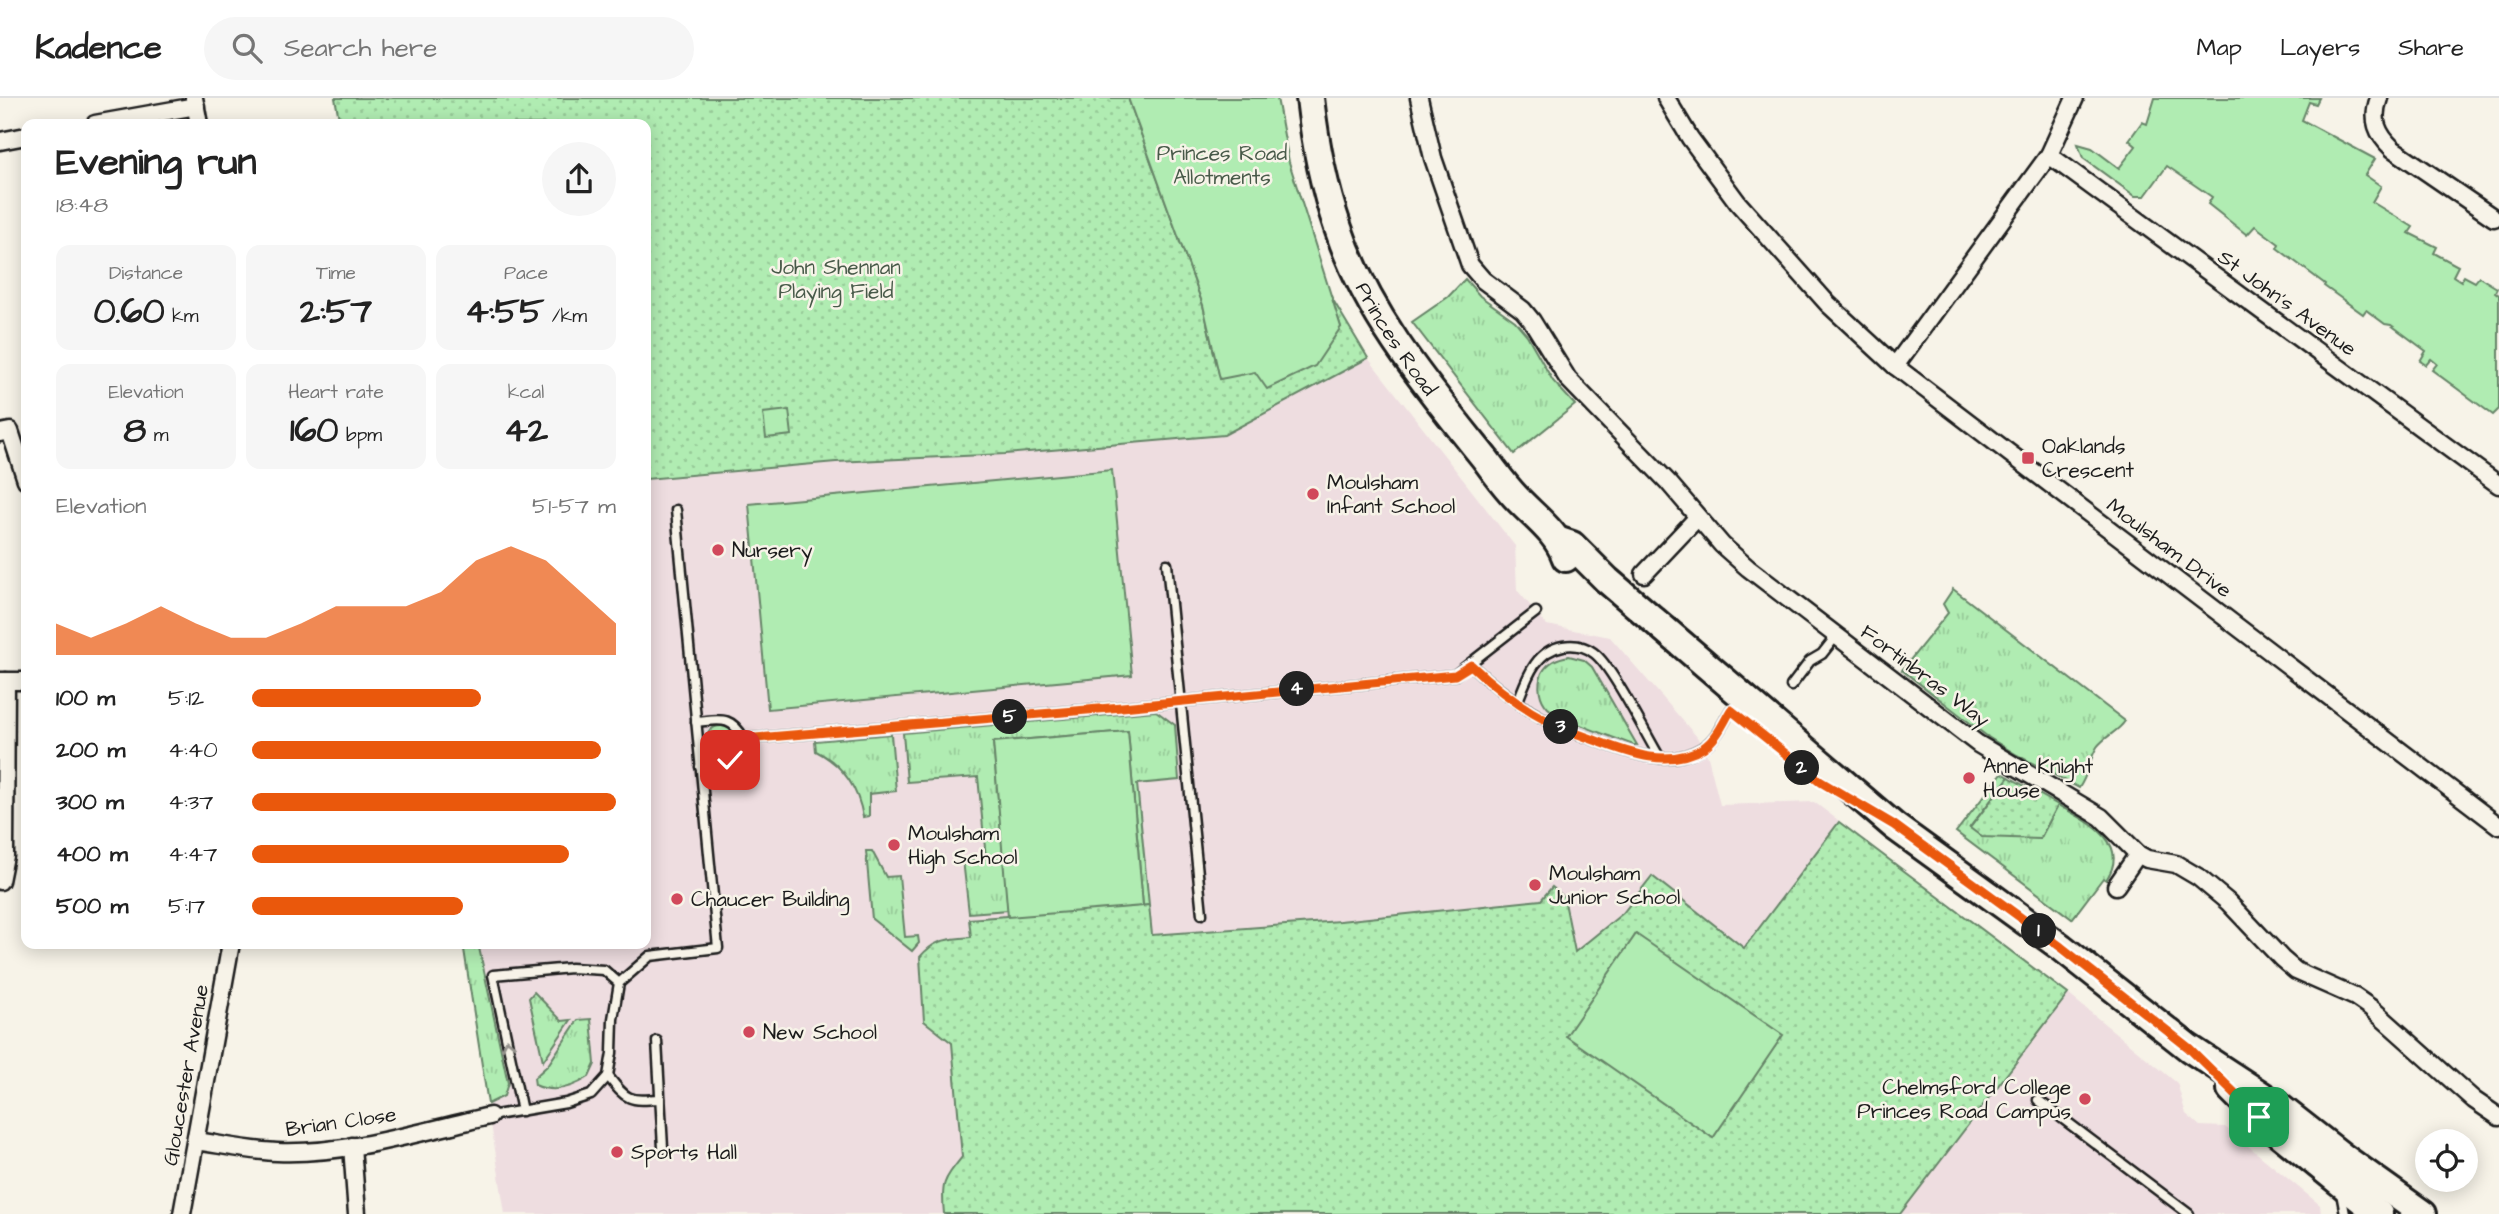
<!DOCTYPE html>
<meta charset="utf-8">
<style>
:root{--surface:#fff;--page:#f6f6f6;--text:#222;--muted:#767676;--line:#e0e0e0;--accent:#ea580c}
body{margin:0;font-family:"Architects Daughter",sans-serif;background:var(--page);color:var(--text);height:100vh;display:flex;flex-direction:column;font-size:26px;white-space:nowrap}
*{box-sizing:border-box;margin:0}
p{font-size:23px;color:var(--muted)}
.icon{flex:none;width:38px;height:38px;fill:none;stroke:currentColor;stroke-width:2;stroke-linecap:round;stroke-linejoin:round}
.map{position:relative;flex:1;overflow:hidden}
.panel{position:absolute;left:21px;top:21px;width:630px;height:830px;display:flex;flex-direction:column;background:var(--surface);border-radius:14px;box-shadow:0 4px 18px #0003}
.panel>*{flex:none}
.fabs{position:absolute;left:2415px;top:1031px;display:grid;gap:14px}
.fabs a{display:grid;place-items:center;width:63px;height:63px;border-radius:50%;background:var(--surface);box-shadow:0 4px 18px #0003;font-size:35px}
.pin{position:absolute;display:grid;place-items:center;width:60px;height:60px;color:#fff;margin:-30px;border-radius:14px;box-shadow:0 4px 10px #0006}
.km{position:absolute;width:35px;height:35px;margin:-18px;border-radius:50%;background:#222;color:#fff;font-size:19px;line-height:35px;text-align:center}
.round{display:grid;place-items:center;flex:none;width:74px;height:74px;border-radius:37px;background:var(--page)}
.head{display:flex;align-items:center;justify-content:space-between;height:119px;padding:0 35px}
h1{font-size:38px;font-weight:700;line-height:52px}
.figures{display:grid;grid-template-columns:repeat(3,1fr);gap:10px;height:119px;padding:7px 35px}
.figures div{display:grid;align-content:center;border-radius:14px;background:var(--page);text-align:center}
.figures b{font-size:35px;font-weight:700}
.figures small{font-size:19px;font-weight:400}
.figures p{font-size:19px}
.chart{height:196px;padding:14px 35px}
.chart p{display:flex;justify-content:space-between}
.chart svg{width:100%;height:126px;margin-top:7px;fill:var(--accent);opacity:.7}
ul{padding:0 35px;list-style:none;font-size:23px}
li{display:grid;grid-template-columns:112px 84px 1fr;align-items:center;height:52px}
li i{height:18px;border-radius:9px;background:var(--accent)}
header{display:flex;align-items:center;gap:42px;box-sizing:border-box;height:98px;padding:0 35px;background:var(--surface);border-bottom:2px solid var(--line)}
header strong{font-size:33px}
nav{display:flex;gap:38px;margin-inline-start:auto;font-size:24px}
.search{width:490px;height:63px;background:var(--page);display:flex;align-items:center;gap:18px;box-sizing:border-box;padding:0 24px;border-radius:38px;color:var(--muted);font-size:26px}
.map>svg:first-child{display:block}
.built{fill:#eedde0}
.grass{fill:url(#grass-tufts);stroke:#668467;stroke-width:2}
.park{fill:url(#park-dots);stroke:#668467;stroke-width:2}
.garden{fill:#b0ecb2;stroke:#668467;stroke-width:2}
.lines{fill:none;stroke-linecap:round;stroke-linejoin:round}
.service-casing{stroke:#1c1c1c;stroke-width:13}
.minor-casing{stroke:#1c1c1c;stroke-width:21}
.primary-casing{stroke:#1c1c1c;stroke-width:32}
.service{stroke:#f7f3e8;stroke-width:8}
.minor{stroke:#f7f3e8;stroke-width:16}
.primary{stroke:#f7f3e8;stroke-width:26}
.oneway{stroke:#94928c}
.route-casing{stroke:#fff;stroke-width:14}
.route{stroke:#ea580c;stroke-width:9}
.poi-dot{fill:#d1495b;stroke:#f7f3e8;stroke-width:2.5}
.labels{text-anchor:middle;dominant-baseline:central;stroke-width:5;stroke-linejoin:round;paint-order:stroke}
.park-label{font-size:21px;fill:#485a49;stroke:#f7f3e8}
.street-label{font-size:21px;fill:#1c1c1c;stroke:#f7f3e8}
.poi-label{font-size:21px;fill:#1c1c1c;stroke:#f7f3e8;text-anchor:start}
</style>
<header>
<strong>Kadence</strong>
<div class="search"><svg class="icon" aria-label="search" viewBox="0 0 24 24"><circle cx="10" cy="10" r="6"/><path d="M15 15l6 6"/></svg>Search here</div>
<nav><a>Map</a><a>Layers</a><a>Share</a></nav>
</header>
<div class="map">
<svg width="2499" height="1116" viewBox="0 0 2499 1116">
<defs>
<pattern id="grass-tufts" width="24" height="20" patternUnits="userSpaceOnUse" patternTransform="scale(1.75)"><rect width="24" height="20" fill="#b0ecb2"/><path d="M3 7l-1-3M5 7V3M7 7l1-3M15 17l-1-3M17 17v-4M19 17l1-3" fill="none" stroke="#97ca98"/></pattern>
<pattern id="park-dots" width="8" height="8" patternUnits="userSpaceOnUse" patternTransform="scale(1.75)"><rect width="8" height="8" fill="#b0ecb2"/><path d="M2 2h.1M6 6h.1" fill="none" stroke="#97ca98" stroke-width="1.8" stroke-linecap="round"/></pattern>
</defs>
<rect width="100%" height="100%" fill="#f7f3e8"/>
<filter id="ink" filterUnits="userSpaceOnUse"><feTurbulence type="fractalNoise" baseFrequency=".0143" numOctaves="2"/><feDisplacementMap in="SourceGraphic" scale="14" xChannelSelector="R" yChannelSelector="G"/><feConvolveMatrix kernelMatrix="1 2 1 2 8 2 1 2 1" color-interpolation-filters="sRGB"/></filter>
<g filter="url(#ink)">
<polygon class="built" points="1368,260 1515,448 1517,492 1547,527 1610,539 1697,639 1708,659 1720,707 1814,704 2068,896 2177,985 2186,1016 2200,1028 2225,1029 2320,1107 2321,1116 505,1116 463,845 646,845 646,381 836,364 1005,356 1224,337"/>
<g class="grass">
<polygon points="1465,181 1480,198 1515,223 1527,237 1553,283 1575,307 1514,356 1412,224 1448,199"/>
<path d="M1953,491L2125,623C2118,634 2105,638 2097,649C2089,662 2089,675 2079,690L2017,657L1988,639L1902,572L1948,515L1943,506Z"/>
<path d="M1569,558L1584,562L1592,569L1637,647H1633C1615,640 1561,622 1548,610C1539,601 1537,587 1542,575C1548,564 1557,560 1569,558Z"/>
<polygon points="1156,613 1175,627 1179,682 1137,686 1149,807 1143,808 1128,633 993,644 1008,812 969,815 963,762 986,760 978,679 907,684 903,635"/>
<circle cx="721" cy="644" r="16"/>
<path d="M891,636L896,693L869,696V718L863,719C858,690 843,667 816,653L815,643Z"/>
<path d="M2002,675L2009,679L1970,729L2040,741L2058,707C2087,723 2132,744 2106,782L2103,780L2072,821L1956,734Z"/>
<polygon points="866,753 872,753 886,779 899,778 905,839 918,838 919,845 912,853 872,821"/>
<polygon points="463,845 478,845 508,985 504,998 488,1006"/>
<polygon points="534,894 562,923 571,922 543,963 529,900"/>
<path d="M591,921L595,966L589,979C572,990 554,996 535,987L534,980L548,967L578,922Z"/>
</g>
<g class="park">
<polygon points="335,0 1128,0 1203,207 1220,280 1341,229 1330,197 1368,260 1224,337 1005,356 836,364 646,381 646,26 340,26"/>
<polygon points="2009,679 2058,707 2040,741 1982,739 1970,730"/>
<path d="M1839,724L2068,896L1900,1116H944C941,1085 943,1083 962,1059L952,945L924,923L920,859C936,840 947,842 971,839L969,821L1149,807L1152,837L1340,823L1541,802L1552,789L1564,799L1575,854L1623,815L1652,778L1744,850Z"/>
</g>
<g class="garden">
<polygon points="1128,0 1277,0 1289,64 1341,229 1315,268 1267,291 1255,274 1220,281 1203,207"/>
<polygon points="2155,0 2319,0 2316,6 2309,4 2302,22 2375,61 2365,77 2381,88 2372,104 2413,129 2409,135 2437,149 2434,155 2458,168 2453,178 2461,183 2464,178 2475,184 2479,179 2497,190 2495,194 2499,197 2499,311 2493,317 2432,272 2437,266 2431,261 2426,267 2420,263 2426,253 2391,227 2385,226 2366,212 2363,216 2324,188 2325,186 2277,150 2279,146 2255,128 2247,137 2208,106 2212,99 2167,68 2145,98 2135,98 2083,60 2078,46 2092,50 2119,70 2136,48 2129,42 2142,24 2147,26"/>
<polygon points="789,312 792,337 766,340 763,315"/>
<polygon points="1112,372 1132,577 768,611 749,406"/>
<polygon points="1128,633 1143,808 1008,819 993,644"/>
<polygon points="1636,836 1783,937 1713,1040 1566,938"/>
</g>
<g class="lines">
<defs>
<g id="service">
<polyline points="1167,466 1202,816"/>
<path d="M1471,567C1493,588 1522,609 1549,624C1561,631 1576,635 1589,640C1624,653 1666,672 1702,650C1716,642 1723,625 1731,612"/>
<polyline points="1791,588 1810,563 1822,556 1837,537"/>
<path d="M1518,603C1527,580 1535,553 1563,548C1575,546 1585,548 1594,555C1612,568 1646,637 1660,660"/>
<path d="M696,624C720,622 731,617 744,641C736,665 723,665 700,669"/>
<polyline points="744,641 1122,609 1455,577 1536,514"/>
<polyline points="657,943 663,1050"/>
<path d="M608,978C627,1003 629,1003 660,1001"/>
<polyline points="2038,1002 2189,1116"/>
<polyline points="522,1013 493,877 571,870 604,872 619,885"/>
<polyline points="490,1018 566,1005 591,997 608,978 612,955 613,921 619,885 650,858 718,850 676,412"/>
<polyline points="2341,1095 2345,1116"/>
</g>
<g id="minor">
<polyline points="194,0 199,26"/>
<polyline points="1419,0 1433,60 1470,167 1483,182 1523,212 1532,223 1568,281 1668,384 1722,447 1748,470 1978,646 2101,719 2138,756 2147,761 2176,766 2198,779 2228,804 2282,861 2296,873 2355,899 2371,910 2474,1002 2499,1019"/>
<polyline points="1666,0 1690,40 1738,105 1828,206 1895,268 2499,728"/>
<path d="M2379,0C2371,22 2377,36 2393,51L2494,120"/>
<polyline points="95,26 196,8"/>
<polyline points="0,43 26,38"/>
<polyline points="2049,57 2499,387"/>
<polyline points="1895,268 2049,57 2075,0"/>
<polyline points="0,335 10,333 26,382"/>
<polyline points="1644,476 1697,420"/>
<polyline points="0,583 26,583"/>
<polyline points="0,783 5,758 6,583"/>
<polyline points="2116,788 2138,756"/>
<path d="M196,1043C223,1047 250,1053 277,1054C346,1057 423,1033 490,1018"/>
<polyline points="352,1048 357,1116"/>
<polyline points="182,1116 231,845"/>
</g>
<g id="primary">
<path id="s1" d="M1310,0C1315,44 1323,87 1338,130C1367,218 1429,291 1486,362C1494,373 1503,385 1512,395C1531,417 1556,432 1566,460"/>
<polyline points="1560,443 1572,447 1607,482 1894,728 2061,849 2189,950 2278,1008 2343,1059 2423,1116"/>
<polyline points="2231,991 2259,1019 2379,1116"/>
</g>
</defs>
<use href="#service" class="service-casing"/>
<use href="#minor" class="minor-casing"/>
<use href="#primary" class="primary-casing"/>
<use href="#service" class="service"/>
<use href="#minor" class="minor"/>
<use href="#primary" class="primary"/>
</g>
<defs><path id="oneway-chevron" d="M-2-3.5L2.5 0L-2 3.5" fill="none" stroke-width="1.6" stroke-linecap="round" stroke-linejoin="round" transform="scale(1.75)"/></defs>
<use class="oneway" href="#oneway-chevron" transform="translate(508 946) rotate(-102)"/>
</g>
<g class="lines" filter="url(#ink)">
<defs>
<path id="route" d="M730,662L740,654L744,641L1122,609L1455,577L1471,567C1493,588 1522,610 1549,624C1561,631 1576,635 1589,640C1624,653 1666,672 1703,650C1717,641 1723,625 1731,612L1821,684L1894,727L2061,849L2189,950L2259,1019"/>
</defs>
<use href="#route" class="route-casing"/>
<use href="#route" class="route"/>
</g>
<g class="poi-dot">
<rect x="2021" y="353" width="14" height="14" rx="3.5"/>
<circle cx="1313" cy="396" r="7"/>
<circle cx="718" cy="452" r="7"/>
<circle cx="1969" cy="680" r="7"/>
<circle cx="894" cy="747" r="7"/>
<circle cx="1535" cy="787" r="7"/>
<circle cx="677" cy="801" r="7"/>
<circle cx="749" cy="934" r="7"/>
<circle cx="2085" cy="1001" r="7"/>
<circle cx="617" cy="1054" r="7"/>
</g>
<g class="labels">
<g class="park-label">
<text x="1222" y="55">Princes Road<tspan x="1222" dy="24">Allotments</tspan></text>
<text x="836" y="169">John Shennan<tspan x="836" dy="24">Playing Field</tspan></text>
</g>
<g class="street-label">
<text transform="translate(2287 205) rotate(36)">St John's Avenue</text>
<text stroke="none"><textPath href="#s1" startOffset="259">Princes Road</textPath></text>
<text transform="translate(2169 450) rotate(37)">Moulsham Drive</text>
<text transform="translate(1925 578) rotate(37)">Fortinbras Way</text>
<text transform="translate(186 977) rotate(-80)">Gloucester Avenue</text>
<text transform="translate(341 1024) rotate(-8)">Brian Close</text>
</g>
<g class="poi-label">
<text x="2042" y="348">Oaklands<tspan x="2042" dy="24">Crescent</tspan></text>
<text x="1327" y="384">Moulsham<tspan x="1327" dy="24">Infant School</tspan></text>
<text x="732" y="452">Nursery</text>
<text x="1983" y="668">Anne Knight<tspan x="1983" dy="24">House</tspan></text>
<text x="908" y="735">Moulsham<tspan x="908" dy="24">High School</tspan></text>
<text x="1549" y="775">Moulsham<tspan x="1549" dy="24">Junior School</tspan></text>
<text x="691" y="801">Chaucer Building</text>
<text x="763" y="934">New School</text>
<text x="2071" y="989" text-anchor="end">Chelmsford College<tspan x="2071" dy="24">Princes Road Campus</tspan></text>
<text x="631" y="1054">Sports Hall</text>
</g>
</g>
</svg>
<div class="fabs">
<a><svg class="icon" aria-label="locate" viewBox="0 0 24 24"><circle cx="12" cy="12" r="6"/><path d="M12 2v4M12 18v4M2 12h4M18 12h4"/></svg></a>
</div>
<div class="pin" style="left:2259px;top:1019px;background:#1e9e55"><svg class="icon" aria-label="arrive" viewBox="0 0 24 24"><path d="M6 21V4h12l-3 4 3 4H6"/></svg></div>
<div class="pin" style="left:730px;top:662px;background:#d93025"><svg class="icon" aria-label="check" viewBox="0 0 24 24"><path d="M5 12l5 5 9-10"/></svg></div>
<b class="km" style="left:2039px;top:833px">1</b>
<b class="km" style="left:1802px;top:670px">2</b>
<b class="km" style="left:1561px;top:629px">3</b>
<b class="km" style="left:1297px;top:591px">4</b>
<b class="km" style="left:1010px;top:619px">5</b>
<section class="panel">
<div class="head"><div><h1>Evening run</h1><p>18:48</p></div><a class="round"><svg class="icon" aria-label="share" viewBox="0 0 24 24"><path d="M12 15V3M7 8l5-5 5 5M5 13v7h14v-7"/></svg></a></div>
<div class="figures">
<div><p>Distance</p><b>0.60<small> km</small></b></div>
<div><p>Time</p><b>2:57</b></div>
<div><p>Pace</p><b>4:55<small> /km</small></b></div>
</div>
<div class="figures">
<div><p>Elevation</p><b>8<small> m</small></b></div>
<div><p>Heart rate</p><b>160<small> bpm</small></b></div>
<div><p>kcal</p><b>42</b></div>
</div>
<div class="chart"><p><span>Elevation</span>51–57 m</p>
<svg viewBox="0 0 160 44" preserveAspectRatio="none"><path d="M0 44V33L10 38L20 33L30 27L40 33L50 38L60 38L70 33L80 27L90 27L100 27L110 22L120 11L130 6L140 11L150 22L160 33V44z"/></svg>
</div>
<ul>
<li><b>100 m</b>5:12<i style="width:63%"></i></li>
<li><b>200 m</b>4:40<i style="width:96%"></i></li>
<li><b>300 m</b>4:37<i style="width:100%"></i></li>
<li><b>400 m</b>4:47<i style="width:87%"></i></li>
<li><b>500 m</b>5:17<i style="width:58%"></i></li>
</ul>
</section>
</div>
